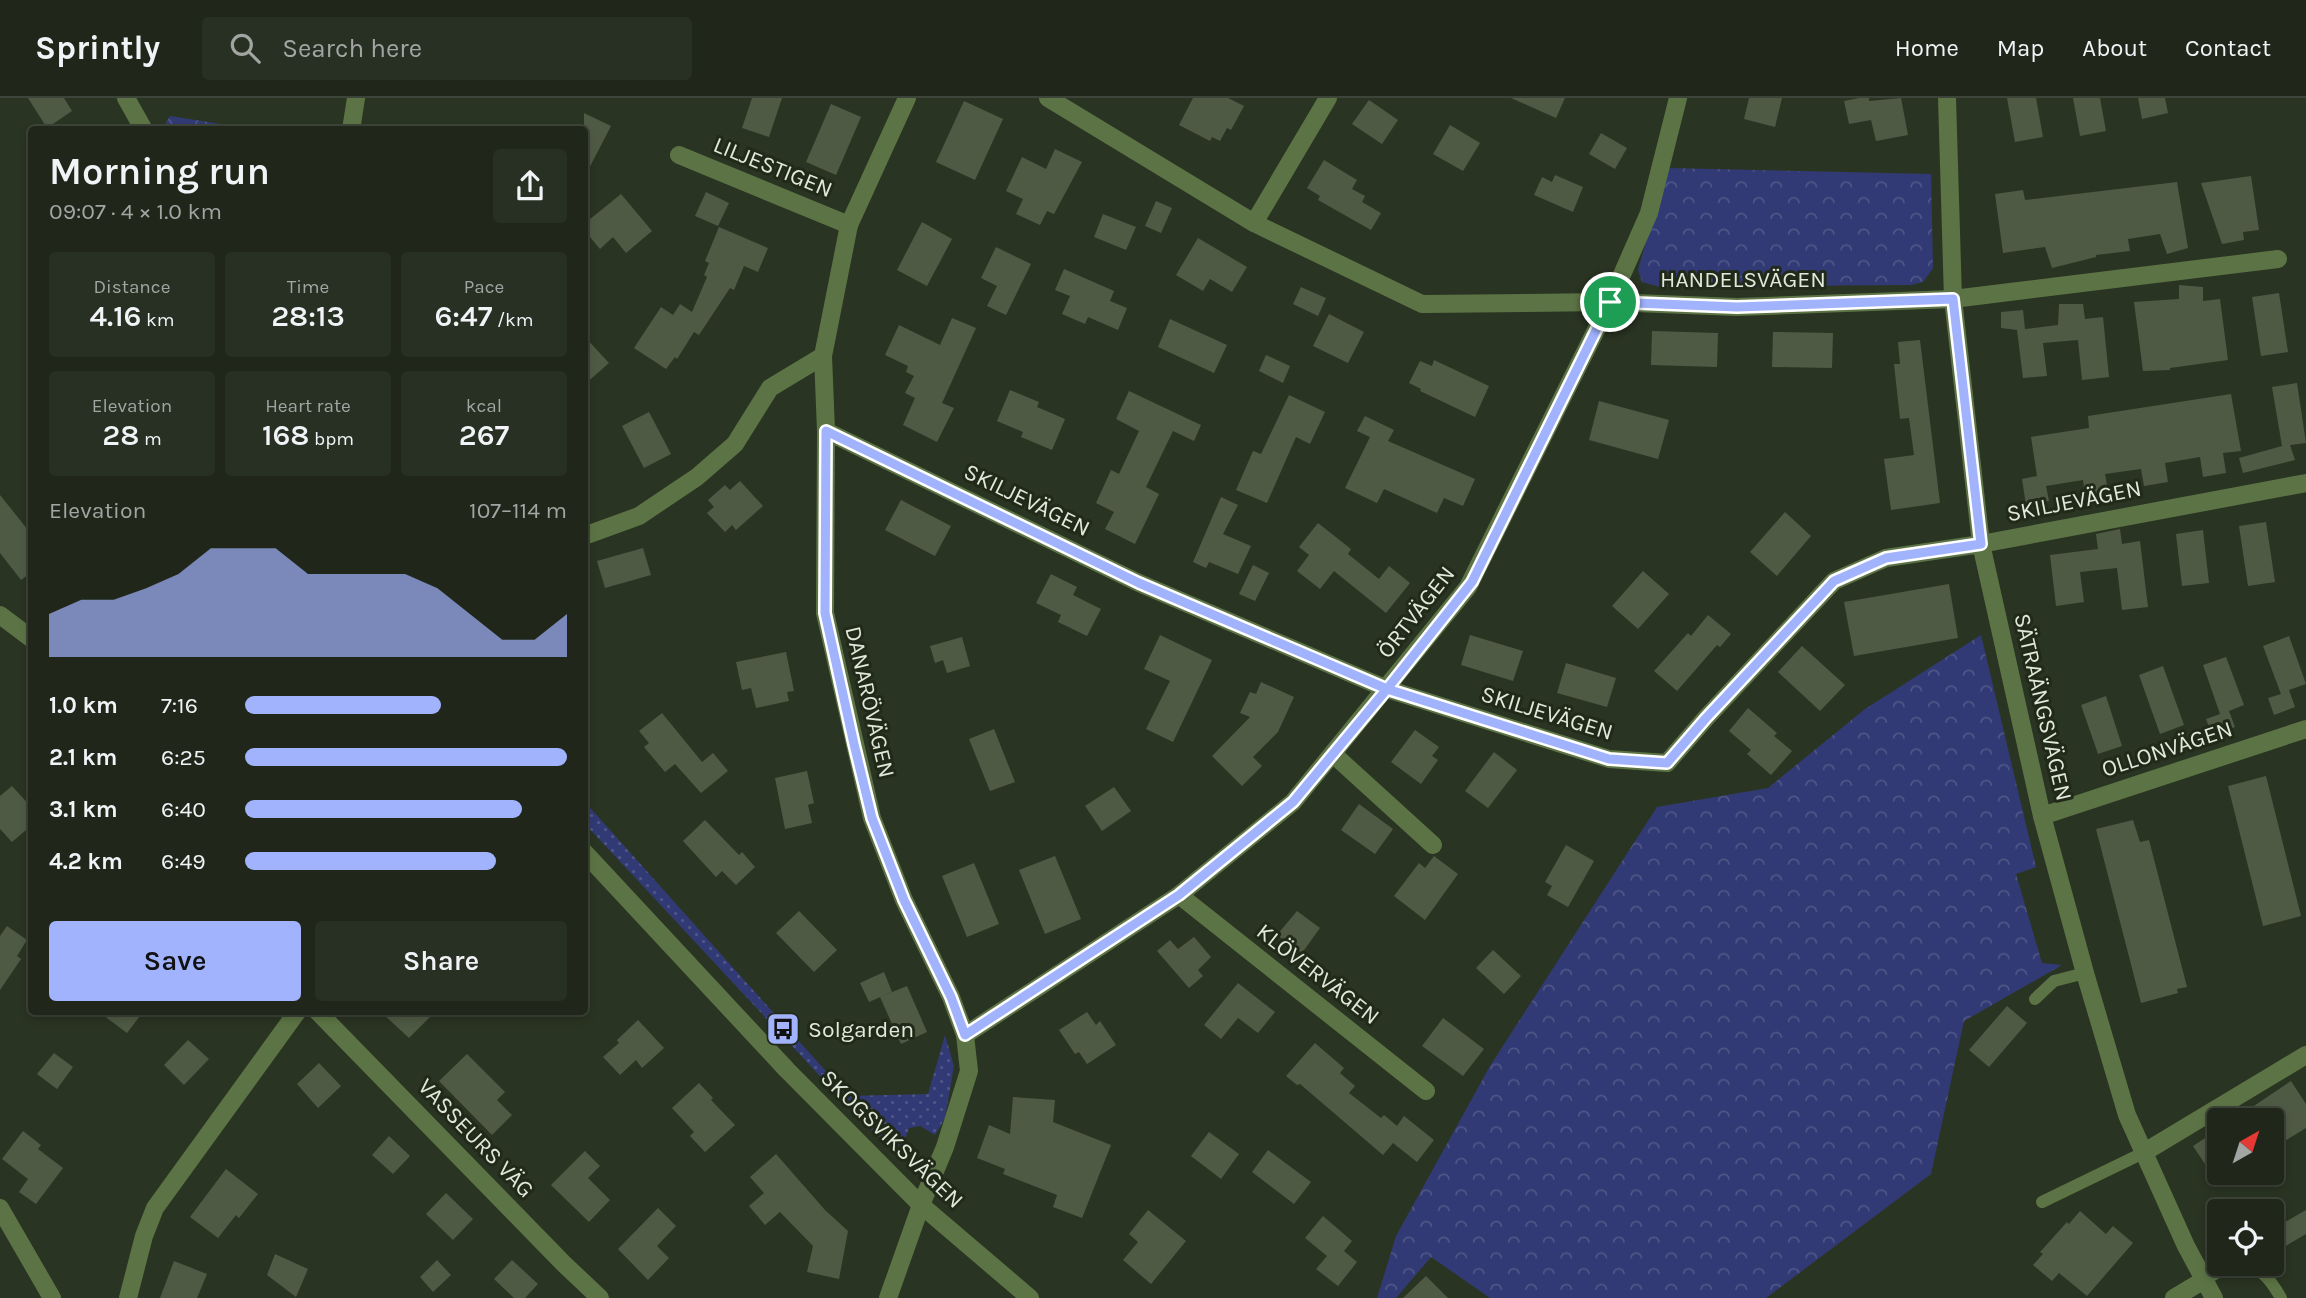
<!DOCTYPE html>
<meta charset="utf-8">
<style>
:root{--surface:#20271a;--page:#282f23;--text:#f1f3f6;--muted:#a2a5a2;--line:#3d4439;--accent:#a1b3fd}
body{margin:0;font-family:Karla,sans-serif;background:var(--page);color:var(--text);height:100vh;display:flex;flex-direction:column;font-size:26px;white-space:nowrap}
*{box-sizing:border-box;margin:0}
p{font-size:23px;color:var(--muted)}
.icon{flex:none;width:38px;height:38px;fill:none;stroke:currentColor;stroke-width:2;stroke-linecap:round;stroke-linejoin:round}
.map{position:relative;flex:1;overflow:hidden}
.side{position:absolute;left:28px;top:28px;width:560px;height:889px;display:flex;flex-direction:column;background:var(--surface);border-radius:7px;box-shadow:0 4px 10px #0003,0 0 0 2px var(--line)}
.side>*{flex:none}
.needle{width:46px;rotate:39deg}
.tools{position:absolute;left:2207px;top:1010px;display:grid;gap:14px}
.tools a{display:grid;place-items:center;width:77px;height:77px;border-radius:7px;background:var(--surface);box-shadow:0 4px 10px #0003,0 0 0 2px var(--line);font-size:35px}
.pin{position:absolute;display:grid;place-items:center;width:60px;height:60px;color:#fff;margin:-30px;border:4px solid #fff;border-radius:50%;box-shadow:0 2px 7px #0007}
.round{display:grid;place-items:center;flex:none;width:74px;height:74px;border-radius:7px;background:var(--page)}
.overview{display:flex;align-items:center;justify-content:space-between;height:119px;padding:0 21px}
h1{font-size:38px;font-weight:600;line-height:52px}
.figures{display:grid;grid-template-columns:repeat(3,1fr);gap:10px;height:119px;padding:7px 21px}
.figures div{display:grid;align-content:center;border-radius:7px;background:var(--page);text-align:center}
.figures b{font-size:30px;font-weight:600}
.figures small{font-size:19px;font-weight:400}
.figures p{font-size:19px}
.chart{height:196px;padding:14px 21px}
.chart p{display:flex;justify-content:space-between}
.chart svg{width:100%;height:126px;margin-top:7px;fill:var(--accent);opacity:.7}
.cta{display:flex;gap:14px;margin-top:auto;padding:14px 21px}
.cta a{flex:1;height:80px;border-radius:7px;background:var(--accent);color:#111;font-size:28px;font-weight:600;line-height:80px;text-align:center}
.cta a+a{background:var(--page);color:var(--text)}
ul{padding:0 21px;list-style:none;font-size:23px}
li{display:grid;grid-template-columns:112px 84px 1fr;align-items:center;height:52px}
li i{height:18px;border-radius:9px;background:var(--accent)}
header{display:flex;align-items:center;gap:42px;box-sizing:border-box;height:98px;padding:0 35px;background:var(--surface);border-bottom:2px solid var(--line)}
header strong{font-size:33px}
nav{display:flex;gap:38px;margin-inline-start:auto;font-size:24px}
.search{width:490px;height:63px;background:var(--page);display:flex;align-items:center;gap:18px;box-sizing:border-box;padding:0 24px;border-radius:7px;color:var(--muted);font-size:26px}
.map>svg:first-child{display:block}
.grass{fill:url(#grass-dots)}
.forest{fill:url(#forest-crowns)}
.building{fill:#4f5a45}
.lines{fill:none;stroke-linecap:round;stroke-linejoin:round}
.service{stroke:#5c7445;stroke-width:12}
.minor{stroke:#5c7445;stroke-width:18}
.tertiary{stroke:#5c7445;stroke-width:18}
.route-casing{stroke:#fff;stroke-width:14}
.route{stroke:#a1b3fd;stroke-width:9}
.labels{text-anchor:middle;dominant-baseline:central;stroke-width:6;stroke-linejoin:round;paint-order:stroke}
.street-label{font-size:23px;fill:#e1e8dc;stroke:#212a18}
.poi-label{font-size:23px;fill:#e1e8dc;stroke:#212a18;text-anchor:start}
</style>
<header>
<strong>Sprintly</strong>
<div class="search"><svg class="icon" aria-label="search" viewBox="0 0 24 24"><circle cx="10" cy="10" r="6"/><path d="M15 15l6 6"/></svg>Search here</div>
<nav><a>Home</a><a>Map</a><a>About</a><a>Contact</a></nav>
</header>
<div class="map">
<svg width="2306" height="1200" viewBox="0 0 2306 1200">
<defs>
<pattern id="grass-dots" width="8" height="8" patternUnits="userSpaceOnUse" patternTransform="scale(1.75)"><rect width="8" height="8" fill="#313a74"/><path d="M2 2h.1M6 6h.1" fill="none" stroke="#4f5687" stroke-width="1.8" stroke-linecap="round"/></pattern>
<pattern id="forest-crowns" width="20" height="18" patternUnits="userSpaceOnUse" patternTransform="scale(1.75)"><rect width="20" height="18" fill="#313a74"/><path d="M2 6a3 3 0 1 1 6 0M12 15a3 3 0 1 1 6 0" fill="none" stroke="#4f5687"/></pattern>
</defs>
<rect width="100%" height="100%" fill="#2a3422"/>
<polygon class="grass" points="584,703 848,998 928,996 945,937 954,968 945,1020 935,1037 920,1028 909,1030 905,1042 893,1052 859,1020 585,726"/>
<g class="forest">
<polygon points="170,18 252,31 162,31"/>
<polygon points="1667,70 1931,76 1933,170 1923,184 1911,187 1660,189 1642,184 1638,172"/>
<polygon points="1981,537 2036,769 2016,776 2042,865 2062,867 1964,923 1931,1076 1766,1200 1490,1200 1431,1159 1396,1200 1377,1200 1396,1138 1490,968 1657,709 1768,690 1865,611"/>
</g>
<g class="building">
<polygon points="28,0 64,0 72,13 47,30"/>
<polygon points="752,0 782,0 769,39 742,30"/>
<polygon points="1193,0 1228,0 1244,8 1231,32 1227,30 1220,43 1212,39 1210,43 1179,27"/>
<polygon points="1511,0 1565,0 1556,20"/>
<polygon points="1749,0 1782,0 1775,29 1744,21"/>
<polygon points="1859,0 1869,0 1869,3 1901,0 1908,37 1876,43 1871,22 1849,26 1844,3"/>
<polygon points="2007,0 2036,0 2043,39 2015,44"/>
<polygon points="2073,0 2100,0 2106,33 2080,38"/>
<polygon points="2138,0 2165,0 2168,15 2142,21"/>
<polygon points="1369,2 1398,22 1382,46 1352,26"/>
<polygon points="964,3 1003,21 975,82 936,64"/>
<polygon points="831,6 861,19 836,77 806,64"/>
<polygon points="584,15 611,28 584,80"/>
<polygon points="1450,27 1480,45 1463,73 1433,56"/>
<polygon points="1601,35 1627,50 1615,71 1589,56"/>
<polygon points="1055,51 1082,64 1054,116 1047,113 1040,127 1016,116 1023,101 1006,93 1022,59 1046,71"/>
<polygon points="1324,62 1357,82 1352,91 1365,98 1362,104 1381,115 1371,132 1318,102 1320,98 1307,90"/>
<polygon points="1555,77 1583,89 1573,114 1534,97 1542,79 1552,84"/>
<polygon points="2251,78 2259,132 2243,134 2244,142 2222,146 2201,85"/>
<polygon points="2177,84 2188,150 2167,156 2160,136 2128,141 2130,153 2096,157 2096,159 2052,170 2045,149 2003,155 1995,96 2023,92 2025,102"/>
<polygon points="706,94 729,105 718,128 695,118"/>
<polygon points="621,96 652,133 626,155 613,139 600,151 584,132 584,126"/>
<polygon points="1156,103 1172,110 1161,135 1145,128"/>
<polygon points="1103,116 1136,129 1126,152 1094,139"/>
<polygon points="922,124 952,141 927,188 897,172"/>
<polygon points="719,129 768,150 758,174 744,168 734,192 730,190 699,237 694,234 677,261 675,259 666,271 634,250 661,209 673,217 680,206 692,214 707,179 704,177 709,165 705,163"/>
<polygon points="1198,140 1247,169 1232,194 1210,181 1203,193 1176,177"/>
<polygon points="996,149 1031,166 1006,217 987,208 997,188 981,180"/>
<polygon points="1064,171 1114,193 1110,203 1127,210 1118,232 1088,219 1085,226 1062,216 1070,198 1055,192"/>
<polygon points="2179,187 2203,189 2203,203 2220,201 2228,262 2170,270 2170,272 2143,273 2134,204 2179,201"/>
<polygon points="1301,189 1326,200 1318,218 1293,206"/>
<polygon points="2279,195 2288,254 2261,258 2252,199"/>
<polygon points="2059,206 2083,206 2085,221 2103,219 2109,279 2082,282 2078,242 2043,245 2047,278 2023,280 2017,232 2001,230 2001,214 2023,212 2025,231 2058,227"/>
<polygon points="1329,216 1364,234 1348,265 1313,248"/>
<polygon points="952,220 976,230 942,305 954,310 937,344 903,327 915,300 905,295 914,278 906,274 908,268 885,257 899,227 940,247"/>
<polygon points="1170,221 1227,247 1214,275 1158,249"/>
<polygon points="1652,233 1718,235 1717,269 1651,267"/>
<polygon points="1773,234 1833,235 1832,270 1772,269"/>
<polygon points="584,238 609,265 584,287"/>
<polygon points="1920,242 1940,405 1891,412 1884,361 1914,357 1909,320 1900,321 1894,266 1900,266 1898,244"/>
<polygon points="1266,257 1290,268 1283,285 1259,273"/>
<polygon points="1434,262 1489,288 1475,319 1420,293 1421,291 1409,285 1420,263 1432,268"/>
<polygon points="2297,285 2306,345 2290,347 2295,362 2243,375 2239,360 2282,348 2272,289"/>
<polygon points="1010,292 1039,304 1037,309 1065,321 1052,352 1021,339 1023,334 997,323"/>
<polygon points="1129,293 1201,327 1194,343 1173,333 1146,389 1159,396 1135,446 1105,431 1114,414 1096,405 1111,372 1119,376 1139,333 1116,321"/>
<polygon points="2231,296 2241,353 2223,355 2226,375 2203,379 2200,359 2165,365 2168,384 2144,388 2141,371 2105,376 2108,393 2085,397 2083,382 2046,388 2049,403 2026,407 2022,381 2037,378 2031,339 2089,330 2088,318"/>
<polygon points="1289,297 1325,314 1310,346 1296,339 1267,405 1236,392 1253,353 1261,356"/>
<polygon points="1599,303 1669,322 1658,361 1589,342"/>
<polygon points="649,314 671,356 644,370 622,328"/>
<polygon points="1365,318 1394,332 1388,343 1475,381 1463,408 1444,400 1437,415 1384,391 1377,405 1345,390 1370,339 1357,333"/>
<polygon points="740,383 763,408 736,432 732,427 725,434 707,415 714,409 708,402 725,387 730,392"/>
<polygon points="0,397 32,437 32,474 21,482 0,455"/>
<polygon points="1221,399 1238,407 1223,436 1251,448 1238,476 1209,464 1206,470 1193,464"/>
<polygon points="901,402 951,428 935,458 885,432"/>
<polygon points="1785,414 1811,438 1777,478 1750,454"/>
<polygon points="2266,424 2275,484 2248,488 2239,428"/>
<polygon points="1318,425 1351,451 1348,456 1379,481 1389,468 1410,485 1386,515 1334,473 1320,491 1297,473 1309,457 1299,449"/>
<polygon points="2120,431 2122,446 2140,443 2148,509 2122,512 2117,470 2080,474 2084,504 2056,508 2050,457 2098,451 2096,436"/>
<polygon points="2203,432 2209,485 2182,488 2176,436"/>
<polygon points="643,450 651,477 605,490 597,463"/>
<polygon points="1253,467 1269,475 1255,503 1239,496"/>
<polygon points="1643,473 1669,496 1638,531 1612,508"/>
<polygon points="1051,476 1077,489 1073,497 1101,511 1087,538 1058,524 1061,517 1036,505"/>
<polygon points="1949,486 1958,540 1854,558 1844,504"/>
<polygon points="1708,517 1731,536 1720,549 1717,547 1677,593 1654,573 1688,535 1691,538"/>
<polygon points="1160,537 1212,562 1173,644 1146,631 1170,583 1144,571"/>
<polygon points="1470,537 1523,553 1513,583 1461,567"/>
<polygon points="2289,538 2306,586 2289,592 2295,609 2274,617 2268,600 2281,596 2263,548"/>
<polygon points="962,539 970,568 947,575 943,562 935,565 930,548"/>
<polygon points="1802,548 1845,587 1820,613 1778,574"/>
<polygon points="786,554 794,593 787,594 789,603 756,610 751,590 742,592 736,564"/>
<polygon points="2226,559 2244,607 2229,613 2235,629 2212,637 2206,621 2220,616 2203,567"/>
<polygon points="1566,565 1616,580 1607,609 1557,595"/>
<polygon points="2163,568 2184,627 2160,636 2139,577"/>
<polygon points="1261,584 1294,599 1278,634 1253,659 1262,668 1242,688 1212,658 1250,619 1240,615 1250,594 1256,596"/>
<polygon points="2106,598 2122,648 2098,656 2081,607"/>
<polygon points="1748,610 1777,635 1774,638 1792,653 1771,677 1747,656 1751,652 1729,633"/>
<polygon points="662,615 702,664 713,655 728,673 701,695 675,666 665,674 644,649 649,645 639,633"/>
<polygon points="994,631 1015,684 990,693 969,641"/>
<polygon points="1415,632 1439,649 1432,658 1438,662 1421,686 1391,664"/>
<polygon points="1494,654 1517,672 1488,710 1465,693"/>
<polygon points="807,673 814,705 808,707 812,725 785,731 775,680"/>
<polygon points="2266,678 2301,818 2263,828 2228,688"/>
<polygon points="12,688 32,710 32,727 12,744 0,731 0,698"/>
<polygon points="1114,689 1131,713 1102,733 1085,708"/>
<polygon points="1359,706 1393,731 1375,756 1341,732"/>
<polygon points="705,722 739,757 742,754 755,769 736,787 722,773 716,779 683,743"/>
<polygon points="2133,722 2140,744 2149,742 2187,889 2177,891 2178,895 2141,905 2096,731"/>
<polygon points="1566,747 1594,763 1568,809 1547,797 1552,788 1545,784"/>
<polygon points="1055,758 1081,821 1045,836 1019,772"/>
<polygon points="1434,758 1458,776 1425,822 1394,798 1419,765 1425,770"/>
<polygon points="974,765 999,826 967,839 942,778"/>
<polygon points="799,813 837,852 814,874 776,835"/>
<polygon points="1297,813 1320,830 1302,855 1277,837"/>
<polygon points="7,828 27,842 17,858 21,861 0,892 0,838"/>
<polygon points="1194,839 1211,859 1198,872 1203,878 1189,890 1157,853 1170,842 1178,851"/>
<polygon points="1493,852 1521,878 1504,896 1476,870"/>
<polygon points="884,874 892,894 869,904 860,885"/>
<polygon points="1238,885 1275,914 1258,935 1238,920 1221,941 1204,927"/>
<polygon points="907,888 927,934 901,946 880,899"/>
<polygon points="2007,908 2027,925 1989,969 1969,952"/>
<polygon points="99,914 143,914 127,935"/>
<polygon points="381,914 435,914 409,940"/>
<polygon points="1087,914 1096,927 1100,923 1116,947 1087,966 1079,954 1075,956 1059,932"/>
<polygon points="1443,920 1484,951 1463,978 1422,948"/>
<polygon points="638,922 664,950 642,970 636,962 620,977 603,959 619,945 617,942"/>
<polygon points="188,942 209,961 184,987 164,967"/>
<polygon points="1315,945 1344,970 1340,975 1355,988 1349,995 1381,1020 1384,1017 1397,1028 1404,1018 1434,1042 1417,1064 1393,1045 1383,1057 1300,986 1297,987 1286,978"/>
<polygon points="54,955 73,969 57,991 37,976"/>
<polygon points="467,956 505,994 497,1002 512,1017 492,1037 439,983"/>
<polygon points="319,965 341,988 318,1010 297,986"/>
<polygon points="2291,983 2306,1006 2306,1030 2272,1051 2272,1022 2233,1022"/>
<polygon points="699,985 713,1000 711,1002 735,1027 705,1054 690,1038 694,1034 672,1010"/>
<polygon points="1013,999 1055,1002 1053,1024 1111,1047 1082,1120 1053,1109 1057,1097 1003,1076 1005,1071 977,1060 989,1027 1010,1036"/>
<polygon points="2219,1031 2219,1087 2193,1048"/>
<polygon points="23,1033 41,1047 38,1051 63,1070 36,1106 19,1094 28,1081 2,1061"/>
<polygon points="1209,1034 1239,1056 1221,1081 1191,1058"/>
<polygon points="389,1038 410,1058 393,1076 372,1057"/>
<polygon points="1268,1052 1311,1084 1294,1106 1252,1074"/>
<polygon points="585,1053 600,1068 588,1080 610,1102 589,1124 551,1087"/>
<polygon points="776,1056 825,1112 848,1133 839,1181 807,1174 813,1148 780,1114 765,1127 749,1108 764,1095 750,1079"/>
<polygon points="226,1071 258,1096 239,1120 236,1117 218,1140 190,1119"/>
<polygon points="446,1095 473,1121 453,1142 426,1116"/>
<polygon points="658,1110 676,1128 657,1148 669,1160 648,1182 618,1151"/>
<polygon points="1148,1112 1186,1143 1151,1186 1123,1162 1138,1144 1129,1136"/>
<polygon points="2306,1112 2306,1136 2284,1149 2273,1131"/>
<polygon points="2080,1113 2106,1136 2113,1128 2133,1145 2087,1198 2059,1175 2052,1183 2033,1167 2043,1156 2040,1154 2067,1124 2069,1126"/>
<polygon points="1323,1118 1352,1143 1344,1153 1357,1164 1338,1188 1316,1171 1327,1158 1305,1140"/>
<polygon points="275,1156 308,1171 296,1199 267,1177"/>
<polygon points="437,1162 451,1177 433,1194 420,1179"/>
<polygon points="512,1162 538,1186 525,1200 514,1200 494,1181"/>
<polygon points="174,1163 207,1176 197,1200 160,1200"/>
<polygon points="1426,1178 1448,1200 1403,1200"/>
</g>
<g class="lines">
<g class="service">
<polyline points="2035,901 2054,883 2085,875"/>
<polyline points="2042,1104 2143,1055"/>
<path d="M2232,1166C2260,1168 2268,1177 2281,1200"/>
<polyline points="2204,1182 2232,1166"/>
</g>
<g class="minor">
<polyline points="1048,0 1254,125 1422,206 1610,204 1737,209 1953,201 2278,161"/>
<polyline points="1947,0 1953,201 1981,446 2042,718 2085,875 2127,1017 2186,1148 2214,1200"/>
<polyline points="351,32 356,0"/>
<polyline points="679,57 849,127"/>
<polyline points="1254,125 1328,0"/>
<polyline points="826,333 1139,485 1387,591 1609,661 1667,665 1706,620 1834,483 1886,460 1981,446 2306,385"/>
<polyline points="584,438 639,418 697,379 735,346 770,290 823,258"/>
<polyline points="0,517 32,541"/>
<polyline points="1333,656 1433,747"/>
<polyline points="2042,718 2306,631"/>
<polyline points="1179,797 1426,993"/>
<polyline points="318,914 564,1166 600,1200"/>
<polyline points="965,937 1179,797 1293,704 1468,489 1610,204 1649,115 1678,0"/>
<polyline points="2143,1055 2306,957"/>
<polyline points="0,1110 52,1200"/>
<polyline points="128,1200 144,1138 155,1110 297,914"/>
<polyline points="2174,1200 2204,1182"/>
</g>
<g class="tertiary">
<polyline points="126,0 144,32"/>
<polyline points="584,754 787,972 921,1107 1030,1200"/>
<polyline points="888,1200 921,1107 945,1049 969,973 965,937 951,899 904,802 872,720 825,515 826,333 823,258 849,127 907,0"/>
</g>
</g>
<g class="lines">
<defs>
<polyline id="route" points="1610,204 1472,484 1387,591 1139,485 826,333 825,515 854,646 872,720 904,802 951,899 965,937 1179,797 1293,704 1387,591 1609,661 1667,665 1706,620 1834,483 1886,460 1981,446 1953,201 1737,209 1610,204"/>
</defs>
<use href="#route" class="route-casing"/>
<use href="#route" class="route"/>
</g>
<defs>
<symbol id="bus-square" viewBox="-11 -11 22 22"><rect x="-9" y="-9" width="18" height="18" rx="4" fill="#a1b3fd" stroke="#212a18"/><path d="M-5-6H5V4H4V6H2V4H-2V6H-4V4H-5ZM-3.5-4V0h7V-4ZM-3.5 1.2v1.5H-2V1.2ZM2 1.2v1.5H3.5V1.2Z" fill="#111"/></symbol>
</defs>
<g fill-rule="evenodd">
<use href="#bus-square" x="764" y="912" width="38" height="38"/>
</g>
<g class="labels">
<g class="street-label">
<text transform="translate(773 69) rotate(22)">LILJESTIGEN</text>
<text x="1743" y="181">HANDELSVÄGEN</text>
<text transform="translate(1027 402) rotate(26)">SKILJEVÄGEN</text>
<text transform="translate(2074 403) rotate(-11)">SKILJEVÄGEN</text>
<text transform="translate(1416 514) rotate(-52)">ÖRTVÄGEN</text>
<text transform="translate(870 604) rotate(77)">DANARÖVÄGEN</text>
<text transform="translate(2043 609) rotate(77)">SÄTRAÄNGSVÄGEN</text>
<text transform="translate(1547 615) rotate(17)">SKILJEVÄGEN</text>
<text transform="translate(2167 651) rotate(-18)">OLLONVÄGEN</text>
<text transform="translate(1318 876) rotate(38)">KLÖVERVÄGEN</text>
<text transform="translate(476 1040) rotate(46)">VASSEURS VÄG</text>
<text transform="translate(892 1041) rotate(44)">SKOGSVIKSVÄGEN</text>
</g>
<g class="poi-label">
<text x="808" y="931">Solgarden</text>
</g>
</g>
</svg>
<div class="tools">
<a><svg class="needle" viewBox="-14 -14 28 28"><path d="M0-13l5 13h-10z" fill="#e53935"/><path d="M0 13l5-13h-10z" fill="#a2a5a2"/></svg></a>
<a><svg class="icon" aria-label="locate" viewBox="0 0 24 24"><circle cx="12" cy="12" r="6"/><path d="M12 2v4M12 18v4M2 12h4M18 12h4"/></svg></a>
</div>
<div class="pin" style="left:1610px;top:204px;background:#1e9e55"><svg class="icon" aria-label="arrive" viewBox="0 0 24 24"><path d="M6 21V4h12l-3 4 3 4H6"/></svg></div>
<section class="side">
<div class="overview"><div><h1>Morning run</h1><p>09:07 · 4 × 1.0 km</p></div><a class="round"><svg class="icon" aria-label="share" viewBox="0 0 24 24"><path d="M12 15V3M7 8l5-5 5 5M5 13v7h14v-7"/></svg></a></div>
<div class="figures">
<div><p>Distance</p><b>4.16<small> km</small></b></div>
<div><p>Time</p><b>28:13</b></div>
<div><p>Pace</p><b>6:47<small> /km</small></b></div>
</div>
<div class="figures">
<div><p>Elevation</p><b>28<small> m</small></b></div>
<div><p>Heart rate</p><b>168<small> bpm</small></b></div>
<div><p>kcal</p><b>267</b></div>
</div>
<div class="chart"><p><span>Elevation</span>107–114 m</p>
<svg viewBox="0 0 160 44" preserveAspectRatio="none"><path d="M0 44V29L10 24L20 24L30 20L40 15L50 6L60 6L70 6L80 15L90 15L100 15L110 15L120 20L130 29L140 38L150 38L160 29V44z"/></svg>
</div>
<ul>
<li><b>1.0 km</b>7:16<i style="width:61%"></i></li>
<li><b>2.1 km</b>6:25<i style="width:100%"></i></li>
<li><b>3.1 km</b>6:40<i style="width:86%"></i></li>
<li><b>4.2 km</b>6:49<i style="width:78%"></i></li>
</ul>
<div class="cta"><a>Save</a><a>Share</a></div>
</section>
</div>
